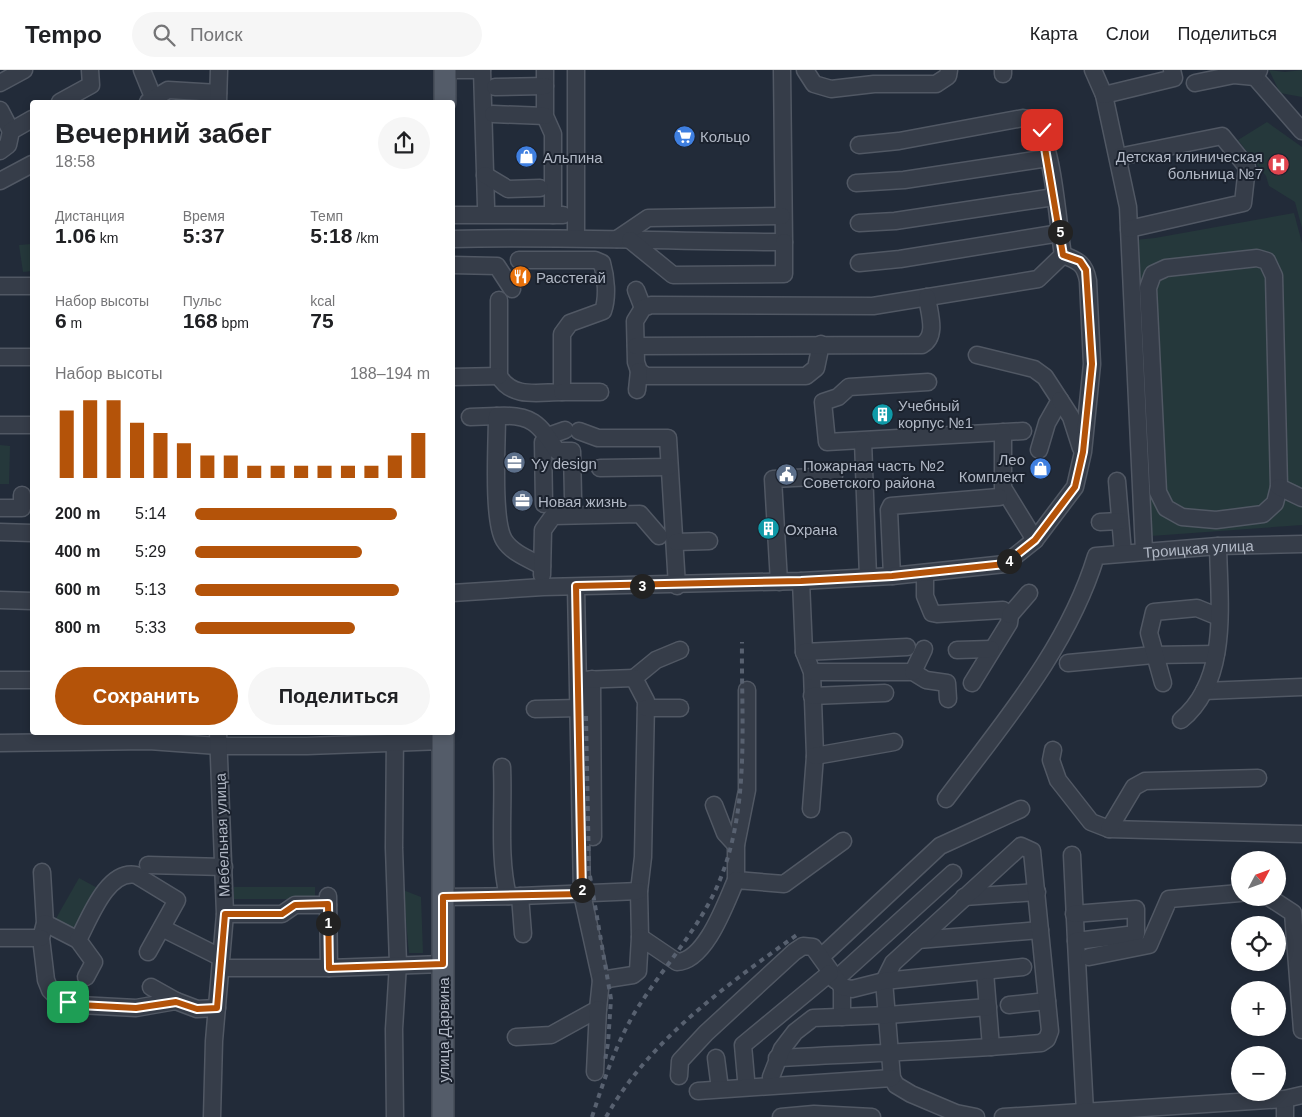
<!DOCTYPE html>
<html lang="ru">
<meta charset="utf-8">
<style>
:root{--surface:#fff;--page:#f6f6f6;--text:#202124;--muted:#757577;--line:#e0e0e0;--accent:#b45309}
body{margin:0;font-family:Helvetica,sans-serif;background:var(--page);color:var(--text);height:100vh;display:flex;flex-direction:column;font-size:19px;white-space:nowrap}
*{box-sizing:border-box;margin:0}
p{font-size:16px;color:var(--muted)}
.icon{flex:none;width:28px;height:28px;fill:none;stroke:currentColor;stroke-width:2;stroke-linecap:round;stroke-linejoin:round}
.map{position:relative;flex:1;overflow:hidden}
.sheet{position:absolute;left:30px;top:30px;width:425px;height:635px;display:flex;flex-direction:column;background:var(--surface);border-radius:5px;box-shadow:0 2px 8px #0003}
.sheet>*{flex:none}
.needle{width:32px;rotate:49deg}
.fabs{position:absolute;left:1231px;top:781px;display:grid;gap:10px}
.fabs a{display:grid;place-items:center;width:55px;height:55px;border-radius:50%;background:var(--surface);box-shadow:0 2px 8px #0003;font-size:25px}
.pin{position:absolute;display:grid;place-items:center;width:42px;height:42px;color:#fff;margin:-21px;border-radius:10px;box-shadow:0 2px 8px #0006}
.km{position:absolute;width:25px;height:25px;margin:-12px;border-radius:50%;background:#222;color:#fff;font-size:14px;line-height:25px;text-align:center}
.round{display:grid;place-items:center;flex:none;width:52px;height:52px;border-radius:26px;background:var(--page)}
.head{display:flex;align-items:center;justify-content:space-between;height:85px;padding:0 25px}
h1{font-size:28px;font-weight:700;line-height:38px}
.metrics{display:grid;grid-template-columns:repeat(3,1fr);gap:8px;height:85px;padding:5px 25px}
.metrics div{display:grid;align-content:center}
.metrics b{font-size:21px;font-weight:700}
.metrics small{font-size:14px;font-weight:400}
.metrics p{font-size:14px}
.chart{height:140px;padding:10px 25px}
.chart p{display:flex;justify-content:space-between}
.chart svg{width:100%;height:90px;margin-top:5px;stroke:var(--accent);stroke-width:6}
.button{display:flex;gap:10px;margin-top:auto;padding:10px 25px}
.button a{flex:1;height:58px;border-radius:30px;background:var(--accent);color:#fff;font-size:20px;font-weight:700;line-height:58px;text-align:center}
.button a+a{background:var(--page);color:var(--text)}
ul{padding:0 25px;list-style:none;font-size:16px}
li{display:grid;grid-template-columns:80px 60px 1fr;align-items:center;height:38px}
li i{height:12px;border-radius:6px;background:var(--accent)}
header{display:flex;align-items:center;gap:30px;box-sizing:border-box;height:70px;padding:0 25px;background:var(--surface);border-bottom:1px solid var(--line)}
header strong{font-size:24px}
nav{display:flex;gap:28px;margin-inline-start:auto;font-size:18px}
.search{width:350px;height:45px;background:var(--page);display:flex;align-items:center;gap:12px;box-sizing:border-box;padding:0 18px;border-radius:28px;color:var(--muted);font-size:19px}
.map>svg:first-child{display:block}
.green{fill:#25383b}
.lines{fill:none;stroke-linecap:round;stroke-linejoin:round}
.minor-casing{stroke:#515864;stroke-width:19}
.major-casing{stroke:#3f4652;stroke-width:24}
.minor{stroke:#363d49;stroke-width:16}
.major{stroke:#545c69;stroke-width:21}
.rail{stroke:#586170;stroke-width:4;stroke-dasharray:5 5;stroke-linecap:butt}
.route-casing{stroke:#fff;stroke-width:10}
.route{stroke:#b45309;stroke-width:6}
.labels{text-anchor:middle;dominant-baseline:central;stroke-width:4;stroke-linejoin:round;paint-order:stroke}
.poi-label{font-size:15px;fill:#b1b8c5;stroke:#1b222e;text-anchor:start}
.street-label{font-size:15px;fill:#b1b8c5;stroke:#1b222e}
</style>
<header>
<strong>Tempo</strong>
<div class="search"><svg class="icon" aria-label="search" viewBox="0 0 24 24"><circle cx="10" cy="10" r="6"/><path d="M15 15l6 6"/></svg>Поиск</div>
<nav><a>Карта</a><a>Слои</a><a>Поделиться</a></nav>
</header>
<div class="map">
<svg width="1302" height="1047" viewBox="0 0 1302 1047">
<rect width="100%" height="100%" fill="#222b39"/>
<g class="green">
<polygon points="1269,0 1285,2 1302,0 1302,27 1280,23"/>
<polygon points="1267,52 1302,77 1302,158 1295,132 1269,116 1266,106 1238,70"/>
<polygon points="1294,143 1302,173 1302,455 1151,466 1135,170 1155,168"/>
<polygon points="32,174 32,201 23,202 19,175"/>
<polygon points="0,375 10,376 9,414 0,414"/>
<polygon points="79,808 101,820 77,864 54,852"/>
<rect x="234" y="817" width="81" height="12"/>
<polygon points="403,820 421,827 423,883 409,883"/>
</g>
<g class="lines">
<defs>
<g id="minor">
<polyline points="142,0 155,32"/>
<polyline points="445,0 482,0"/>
<polyline points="482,0 486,136"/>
<polyline points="545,0 545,46 553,64 553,145"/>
<polyline points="805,0 814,14 831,19 874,14 936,14 948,6 949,0"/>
<polyline points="1003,0 1003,4"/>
<polyline points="1093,0 1104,25 1128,137 1144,481"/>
<polyline points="1259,0 1255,7 1302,61"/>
<polyline points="0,13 24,0"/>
<polyline points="1195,13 1234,5 1255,7"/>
<polyline points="495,17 545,16"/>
<polyline points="1104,25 1174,8 1172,0"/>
<polyline points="60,32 91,15 90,0"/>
<polyline points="148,32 168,20 218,23"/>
<polyline points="218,32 219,0"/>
<polyline points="0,40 11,61"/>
<polyline points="493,44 545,46"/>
<path d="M859,75L899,71L1023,48L1034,50C1054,77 1057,150 1063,185"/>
<polyline points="0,81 8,75 11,61 32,49"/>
<polyline points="1118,87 1222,66 1247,97 1243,133 1129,159"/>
<polyline points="485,105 508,119 540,118"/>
<polyline points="0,111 32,94"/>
<polyline points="856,113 904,110 1048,88"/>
<polyline points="452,145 563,145"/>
<polyline points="859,153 895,151 1054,127"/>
<polyline points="576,168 576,0"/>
<path d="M452,169C563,166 673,172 784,172L782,0"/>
<polyline points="617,169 648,148 782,146"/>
<polyline points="630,170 673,205 784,204 784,172"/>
<polygon points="1257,188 1267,191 1274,206 1279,417 1275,433 1263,444 1216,450 1182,447 1166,438 1158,422 1148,218 1153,204 1166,198"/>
<polyline points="859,193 900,189 1060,163"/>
<polyline points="452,195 497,196 512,219"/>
<polyline points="0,216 32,216"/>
<polyline points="636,220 643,238"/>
<path d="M499,230V306C512,329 539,322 562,322V264L570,253L603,241C608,227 606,207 602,193L595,190H519"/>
<polyline points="821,274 816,298 806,306 646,306 639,301 636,292 635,251 643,238 651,235 873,236 1038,209 1063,185"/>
<path d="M636,276L922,275C938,266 929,243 927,227"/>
<polyline points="977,285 1034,299 1045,307 1060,330 1047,353 1039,380"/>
<polyline points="0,287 32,287"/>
<polyline points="452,307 499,306"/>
<polyline points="928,312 849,317 838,327 823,332 827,372 1023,361"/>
<polyline points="637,320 639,301"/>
<polyline points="562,322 600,322"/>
<polyline points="1060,330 1071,347 1081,378"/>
<polyline points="470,347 497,346"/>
<polyline points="0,355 32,355"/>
<polyline points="579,361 598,368 668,368 677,516"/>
<polyline points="1003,362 1003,418 1035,470"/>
<polyline points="863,371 868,507"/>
<polyline points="600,398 669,397"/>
<polyline points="1117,411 1123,483"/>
<polyline points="1279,417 1302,428"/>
<polyline points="544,434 543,372 548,366 565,360"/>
<polyline points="0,438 22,438 22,425"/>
<polyline points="1100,452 1120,451"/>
<polyline points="0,462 32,463"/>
<polyline points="676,472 709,471"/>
<path d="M542,496C529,489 512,483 504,470C492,450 497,372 497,346C531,344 539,353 557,381H572L573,427"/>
<polyline points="925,503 925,526 932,543 937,544 1003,540 1010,545 1009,553 972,613"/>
<polyline points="542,505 543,460 553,446 640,444 659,466"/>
<polyline points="892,506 889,440 891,436 999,427"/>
<polyline points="801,511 804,582 812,602 815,686 811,739"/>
<polyline points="779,512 773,409 834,406"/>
<polyline points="576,517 582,824 601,910"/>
<path d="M452,523L543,517L801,511L892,506L1005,494L1035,470L1075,417L1083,382L1092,294L1088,211C1085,194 1079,191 1063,185"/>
<polyline points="0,530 32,531"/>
<polyline points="1010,545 1029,523"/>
<polyline points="957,580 991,579"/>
<polyline points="804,582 907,577"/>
<polyline points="1068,593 1153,585 1216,584"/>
<polyline points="812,602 913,602 926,610 947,613 948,629"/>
<polyline points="913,602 924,579"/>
<polyline points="634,608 656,590 680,580"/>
<polyline points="592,609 593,767"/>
<polyline points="0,610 32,610"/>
<polyline points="579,610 634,608 646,631 643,787 639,821 640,867"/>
<polyline points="1163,613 1149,563 1154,542 1197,538 1219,547"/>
<polyline points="1204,621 1302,617"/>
<polyline points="812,626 885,623"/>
<polyline points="646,638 680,638"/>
<polyline points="535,639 579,638"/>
<path d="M1181,650C1230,610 1219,532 1218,476"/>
<polyline points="395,662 394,778 398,894 394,959 395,1047"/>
<polyline points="0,673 149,671 218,676 307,676 443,671"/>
<polyline points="1053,680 1051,690 1058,710 1091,752 1109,759 1302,764"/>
<polyline points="815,686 894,672"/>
<path d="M502,697C504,740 498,785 508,826"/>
<path id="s1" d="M946,729C1002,654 1068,578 1096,486L1218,476L1302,474"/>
<polyline points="714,735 725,763 736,775"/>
<polyline points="1109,759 1134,717 1145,711 1258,708"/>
<polyline points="1072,785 1076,871"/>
<polyline points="148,795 224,797"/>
<polyline points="42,802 45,853 41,868 46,910 50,920 58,928 79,935 136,938 176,931 197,939 217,938"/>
<polyline points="736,810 736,775 747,720 747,620"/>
<polyline points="328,826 329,898"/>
<polyline points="520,826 523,864"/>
<polyline points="443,827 520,826 639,821"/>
<polyline points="964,827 1037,822"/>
<polyline points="1270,828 1293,843 1302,960"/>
<polyline points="225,844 282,844 295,835 328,835"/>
<polyline points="1074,844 1136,839 1136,864 1076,871 1085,1042"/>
<polyline points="45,853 78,870"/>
<polyline points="162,858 220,887"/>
<polyline points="0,868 41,868"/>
<polyline points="918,870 1040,860"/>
<polyline points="821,887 940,776 1021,739"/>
<polyline points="1089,887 1149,875 1169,829 1240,823"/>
<polyline points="229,898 329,898 443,894"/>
<polyline points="985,902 991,977"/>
<path d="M86,907L94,892L78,870C89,850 107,799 136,805L177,830L148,882"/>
<polyline points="835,910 953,803"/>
<polyline points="151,917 176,931"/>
<polyline points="842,917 842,947"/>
<polyline points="1009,935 1047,931"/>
<path d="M516,967L551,965L598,939L601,910L633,905L638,901L640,867L677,892C706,891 726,832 736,810L784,814L843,771"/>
<polyline points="716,988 720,1019"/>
<path d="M777,988C865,983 953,981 1041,973L1047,969L1050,961L1032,781L1021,776L893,893L884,911L892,1008L896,1015L911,1024L956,1043L976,1047"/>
<polyline points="595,1002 598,939"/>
<polyline points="679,1006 680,991 706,963 794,882 803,876 813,877 842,917 852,919 884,911 1023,897"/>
<polyline points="771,1007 782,979 795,962 813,948 888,945 988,937"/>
<polyline points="746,1009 743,975 830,903"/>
<polyline points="698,1021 892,1008"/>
<polyline points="1285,1029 1285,1047"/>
<polyline points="212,1047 214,971 225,844 218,662"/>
<polyline points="781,1047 814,1044 872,1047"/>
<polyline points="1003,1047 1285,1029 1302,1025"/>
</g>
<g id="major">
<polyline points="445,32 445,0"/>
<polyline points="443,1047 443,662"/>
</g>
</defs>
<use href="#minor" class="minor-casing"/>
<use href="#major" class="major-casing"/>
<use href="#minor" class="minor"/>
<use href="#major" class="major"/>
<g class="rail">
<polyline points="586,646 589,800 611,929 608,973 605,991"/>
<path d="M592,1047C604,1010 615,976 635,942C661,900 695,864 716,819C751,742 741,654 742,572"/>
<path d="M606,1047C650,969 727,915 798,864"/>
</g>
</g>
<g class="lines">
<defs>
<polyline id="route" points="68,932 79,935 136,938 176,932 197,939 217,938 225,844 282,844 295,835 328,834 329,898 443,894 443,827 582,824 576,516 801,511 892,506 1005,494 1035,470 1075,417 1083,382 1092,294 1086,200 1080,191 1063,185 1042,60"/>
</defs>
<use href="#route" class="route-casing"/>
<use href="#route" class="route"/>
</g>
<defs>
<symbol id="supermarket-disc" viewBox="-11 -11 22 22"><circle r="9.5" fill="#3f7fe0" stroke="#1b222e"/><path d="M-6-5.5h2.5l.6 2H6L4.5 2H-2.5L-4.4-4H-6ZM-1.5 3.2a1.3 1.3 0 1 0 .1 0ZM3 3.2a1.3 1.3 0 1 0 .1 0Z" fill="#fff"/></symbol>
<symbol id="shop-disc" viewBox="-11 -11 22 22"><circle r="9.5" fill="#3f7fe0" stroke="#1b222e"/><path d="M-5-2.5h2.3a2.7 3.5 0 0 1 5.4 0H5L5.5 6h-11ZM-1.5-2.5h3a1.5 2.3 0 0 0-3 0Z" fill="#fff"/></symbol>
<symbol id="hospital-disc" viewBox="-11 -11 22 22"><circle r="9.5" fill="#e0444e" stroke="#1b222e"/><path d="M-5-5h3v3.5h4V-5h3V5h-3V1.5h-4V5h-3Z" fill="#fff"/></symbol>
<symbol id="restaurant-disc" viewBox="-11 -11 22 22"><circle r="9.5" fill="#e8710a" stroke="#1b222e"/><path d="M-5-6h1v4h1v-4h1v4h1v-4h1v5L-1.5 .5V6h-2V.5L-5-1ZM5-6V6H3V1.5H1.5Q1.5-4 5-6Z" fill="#fff"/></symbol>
<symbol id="building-disc" viewBox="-11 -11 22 22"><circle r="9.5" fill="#0f9aa8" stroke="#1b222e"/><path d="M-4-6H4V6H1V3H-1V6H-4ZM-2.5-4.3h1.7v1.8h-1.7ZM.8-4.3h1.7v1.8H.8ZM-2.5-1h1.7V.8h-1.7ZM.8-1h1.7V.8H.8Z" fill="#fff"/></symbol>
<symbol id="office-disc" viewBox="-11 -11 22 22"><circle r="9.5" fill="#5c6f8a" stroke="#1b222e"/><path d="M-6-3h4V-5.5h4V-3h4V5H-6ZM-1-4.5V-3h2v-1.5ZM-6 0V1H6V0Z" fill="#fff"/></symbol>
<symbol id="civic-disc" viewBox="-11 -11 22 22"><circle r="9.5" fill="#5c6f8a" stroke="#1b222e"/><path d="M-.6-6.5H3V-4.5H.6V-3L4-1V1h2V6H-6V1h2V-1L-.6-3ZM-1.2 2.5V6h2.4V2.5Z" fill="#fff"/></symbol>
</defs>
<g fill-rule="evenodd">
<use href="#supermarket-disc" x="672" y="54" width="25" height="25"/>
<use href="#shop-disc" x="514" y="74" width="25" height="25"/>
<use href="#hospital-disc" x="1266" y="82" width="25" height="25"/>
<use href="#restaurant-disc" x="508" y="194" width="25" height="25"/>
<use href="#building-disc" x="870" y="332" width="25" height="25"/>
<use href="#office-disc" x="502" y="380" width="25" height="25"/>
<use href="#shop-disc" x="1028" y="386" width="25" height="25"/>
<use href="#civic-disc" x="774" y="392" width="25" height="25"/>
<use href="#office-disc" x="510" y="418" width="25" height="25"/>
<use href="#building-disc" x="756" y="446" width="25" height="25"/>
</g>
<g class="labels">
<g class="poi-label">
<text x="700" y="66">Кольцо</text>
<text x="1263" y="86" text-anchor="end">Детская клиническая<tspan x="1263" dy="17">больница №7</tspan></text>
<text x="543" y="87">Альпина</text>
<text x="536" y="207">Расстегай</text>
<text x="898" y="335">Учебный<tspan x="898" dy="17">корпус №1</tspan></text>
<text x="1025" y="389" text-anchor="end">Лео<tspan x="1025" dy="17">Комплект</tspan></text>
<text x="531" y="393">Yy design</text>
<text x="803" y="395">Пожарная часть №2<tspan x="803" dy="17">Советского района</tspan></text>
<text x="538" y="431">Новая жизнь</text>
<text x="785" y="459">Охрана</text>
</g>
<g class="street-label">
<text stroke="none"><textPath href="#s1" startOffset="390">Троицкая улица</textPath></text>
<text transform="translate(222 765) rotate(-92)">Мебельная улица</text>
<text transform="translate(443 960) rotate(-90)">улица Дарвина</text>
</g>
</g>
</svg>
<div class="fabs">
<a><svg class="needle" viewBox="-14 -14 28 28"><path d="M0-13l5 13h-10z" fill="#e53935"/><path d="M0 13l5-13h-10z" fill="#757577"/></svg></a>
<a><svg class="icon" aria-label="locate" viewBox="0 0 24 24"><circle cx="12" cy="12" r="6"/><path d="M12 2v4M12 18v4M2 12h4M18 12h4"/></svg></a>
<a>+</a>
<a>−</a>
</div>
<div class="pin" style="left:68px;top:932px;background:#1e9e55"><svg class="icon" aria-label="arrive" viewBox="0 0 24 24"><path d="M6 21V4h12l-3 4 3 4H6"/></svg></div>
<div class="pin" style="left:1042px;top:60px;background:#d93025"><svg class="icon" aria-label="check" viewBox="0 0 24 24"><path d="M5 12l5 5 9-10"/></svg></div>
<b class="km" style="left:328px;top:853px">1</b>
<b class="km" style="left:582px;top:820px">2</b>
<b class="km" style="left:642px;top:516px">3</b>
<b class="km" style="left:1009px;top:491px">4</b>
<b class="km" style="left:1060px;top:162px">5</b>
<section class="sheet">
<div class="head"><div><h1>Вечерний забег</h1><p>18:58</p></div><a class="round"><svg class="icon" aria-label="share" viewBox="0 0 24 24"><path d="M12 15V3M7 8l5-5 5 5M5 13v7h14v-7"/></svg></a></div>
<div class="metrics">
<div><p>Дистанция</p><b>1.06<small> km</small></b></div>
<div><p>Время</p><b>5:37</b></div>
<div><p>Темп</p><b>5:18<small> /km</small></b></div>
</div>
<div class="metrics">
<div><p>Набор высоты</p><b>6<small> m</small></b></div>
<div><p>Пульс</p><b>168<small> bpm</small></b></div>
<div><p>kcal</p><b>75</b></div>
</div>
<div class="chart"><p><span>Набор высоты</span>188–194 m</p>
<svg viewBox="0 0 160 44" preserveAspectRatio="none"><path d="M5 44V11M15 44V6M25 44V6M35 44V17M45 44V22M55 44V27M65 44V33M75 44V33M85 44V38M95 44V38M105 44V38M115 44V38M125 44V38M135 44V38M145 44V33M155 44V22"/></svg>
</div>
<ul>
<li><b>200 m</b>5:14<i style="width:86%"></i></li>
<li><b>400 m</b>5:29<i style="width:71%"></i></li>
<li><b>600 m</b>5:13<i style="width:87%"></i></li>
<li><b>800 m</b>5:33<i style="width:68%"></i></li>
</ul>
<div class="button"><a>Сохранить</a><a>Поделиться</a></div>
</section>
</div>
